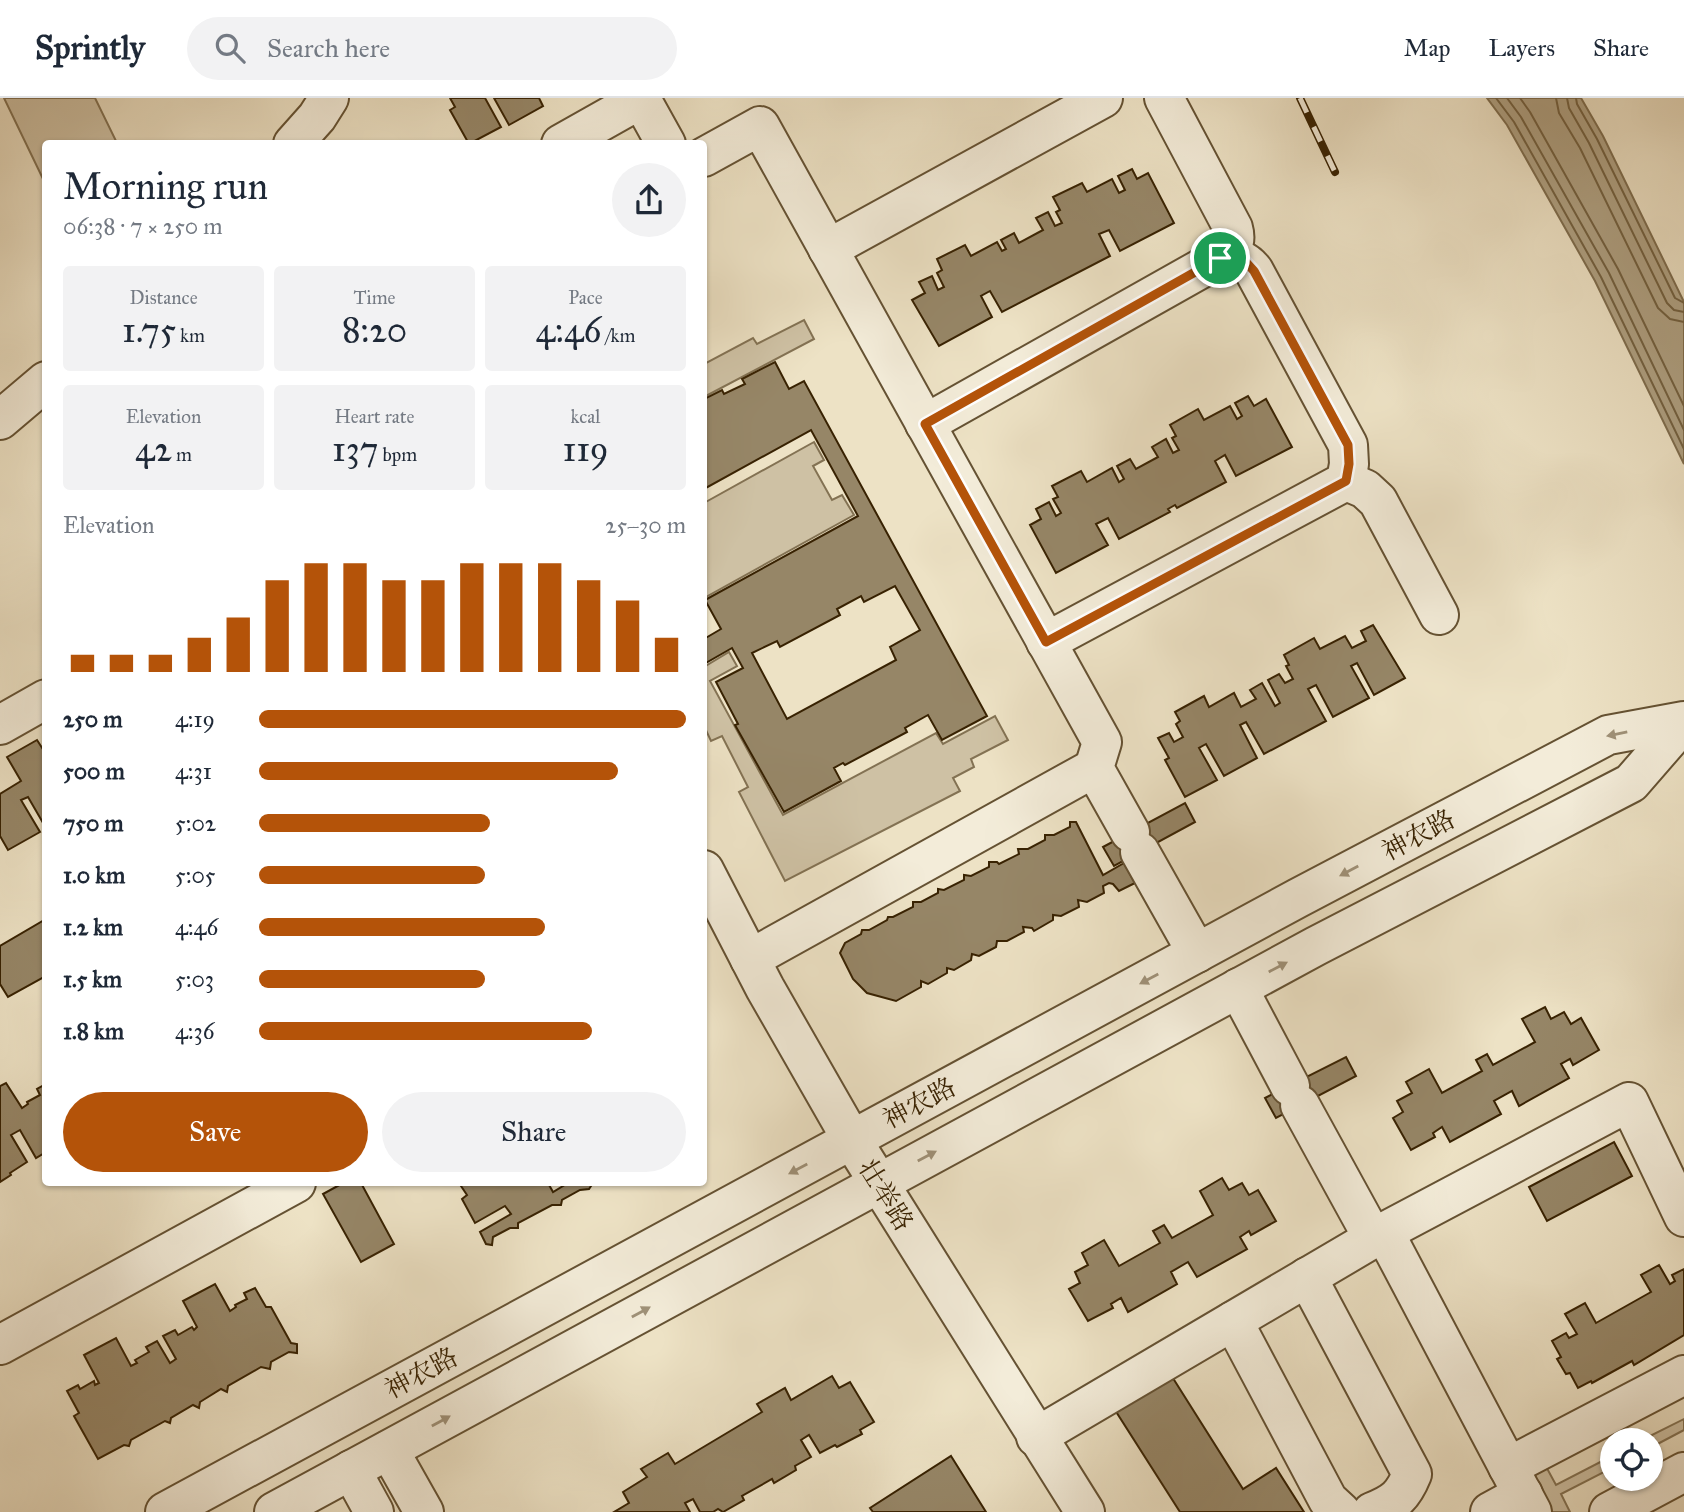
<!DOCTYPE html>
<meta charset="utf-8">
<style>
:root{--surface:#fff;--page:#f2f2f3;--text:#1f2937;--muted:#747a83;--line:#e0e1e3;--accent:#b45309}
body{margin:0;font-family:"IM FELL Great Primer","Noto Serif SC",serif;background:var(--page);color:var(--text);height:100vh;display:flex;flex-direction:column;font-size:26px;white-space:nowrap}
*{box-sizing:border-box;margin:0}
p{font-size:23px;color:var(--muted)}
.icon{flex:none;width:38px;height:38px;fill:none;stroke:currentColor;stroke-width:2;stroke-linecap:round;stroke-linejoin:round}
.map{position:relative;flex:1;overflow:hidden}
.drawer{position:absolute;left:42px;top:42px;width:665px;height:1046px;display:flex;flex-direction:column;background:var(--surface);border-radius:7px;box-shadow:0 2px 5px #0004}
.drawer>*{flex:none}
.buttons{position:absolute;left:1600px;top:1330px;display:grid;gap:14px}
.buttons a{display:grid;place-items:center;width:63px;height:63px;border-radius:50%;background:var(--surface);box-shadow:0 2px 5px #0004;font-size:35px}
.pin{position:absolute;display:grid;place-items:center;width:60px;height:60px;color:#fff;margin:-30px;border:4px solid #fff;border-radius:50%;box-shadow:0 2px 7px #0007}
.round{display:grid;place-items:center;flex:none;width:74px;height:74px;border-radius:37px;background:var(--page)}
.overview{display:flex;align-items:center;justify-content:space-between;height:119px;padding:0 21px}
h1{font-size:38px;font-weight:600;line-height:52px}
.metrics{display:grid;grid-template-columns:repeat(3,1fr);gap:10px;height:119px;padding:7px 21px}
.metrics div{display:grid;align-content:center;border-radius:7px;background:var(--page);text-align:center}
.metrics b{font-size:35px;font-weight:600}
.metrics small{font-size:19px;font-weight:400}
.metrics p{font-size:19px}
.chart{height:196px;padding:14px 21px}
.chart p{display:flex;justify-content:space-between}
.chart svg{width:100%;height:126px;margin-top:7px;stroke:var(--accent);stroke-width:6}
.cta{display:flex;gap:14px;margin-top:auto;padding:14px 21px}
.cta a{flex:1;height:80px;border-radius:42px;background:var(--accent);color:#fff;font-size:28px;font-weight:600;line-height:80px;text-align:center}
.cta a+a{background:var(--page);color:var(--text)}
ul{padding:0 21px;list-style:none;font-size:23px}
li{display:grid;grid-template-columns:112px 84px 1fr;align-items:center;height:52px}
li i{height:18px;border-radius:9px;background:var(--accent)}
header{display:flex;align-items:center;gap:42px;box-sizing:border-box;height:98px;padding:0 35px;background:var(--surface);border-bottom:2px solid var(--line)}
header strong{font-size:33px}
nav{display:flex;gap:38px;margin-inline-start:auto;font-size:24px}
.search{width:490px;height:63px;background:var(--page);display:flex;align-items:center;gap:18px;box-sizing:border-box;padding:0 24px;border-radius:38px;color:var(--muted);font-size:26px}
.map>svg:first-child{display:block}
.green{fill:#cec1a4;stroke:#837253;stroke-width:2}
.water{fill:#afa183;stroke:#7f6e4f;stroke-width:2}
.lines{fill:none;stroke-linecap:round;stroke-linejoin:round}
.shore{stroke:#746242;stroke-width:2}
.building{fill:#968667;stroke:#382202;stroke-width:2;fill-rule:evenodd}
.minor-casing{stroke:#655233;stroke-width:42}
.minor{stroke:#f3ecd9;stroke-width:38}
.rail-casing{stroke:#382202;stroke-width:8}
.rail{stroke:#f3ecd9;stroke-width:5;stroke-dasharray:16;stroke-linecap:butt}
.oneway{fill:#9f9178}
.route-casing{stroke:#fff;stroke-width:14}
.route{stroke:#b45309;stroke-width:9}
.labels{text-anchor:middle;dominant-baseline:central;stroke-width:5;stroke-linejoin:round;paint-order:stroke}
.street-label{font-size:26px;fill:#382202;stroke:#f3ecd9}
</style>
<header>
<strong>Sprintly</strong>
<div class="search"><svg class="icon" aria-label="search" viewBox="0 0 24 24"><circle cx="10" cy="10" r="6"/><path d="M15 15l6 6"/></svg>Search here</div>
<nav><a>Map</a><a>Layers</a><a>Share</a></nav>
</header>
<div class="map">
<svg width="1684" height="1414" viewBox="0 0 1684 1414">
<rect width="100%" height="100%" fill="#ede2c5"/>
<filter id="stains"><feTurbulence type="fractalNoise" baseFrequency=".00286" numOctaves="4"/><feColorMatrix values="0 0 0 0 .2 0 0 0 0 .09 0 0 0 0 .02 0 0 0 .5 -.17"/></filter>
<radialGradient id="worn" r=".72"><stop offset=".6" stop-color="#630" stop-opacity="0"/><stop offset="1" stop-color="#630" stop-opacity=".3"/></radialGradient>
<g class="green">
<polygon points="4,0 95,0 117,45 46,46 45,85"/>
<polygon points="804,222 814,241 704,299 704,266 753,240 757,246"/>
<polygon points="814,344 824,362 813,368 832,402 842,397 854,417 704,500 704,405"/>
<polygon points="729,554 737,568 710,583 783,717 936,635 943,646 995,618 1008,642 971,661 974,669 953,680 960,693 785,783 739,694 748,689 722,638 711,643 704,628 704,569"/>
<polygon points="1684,1321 1684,1332 1650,1350 1650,1342 1642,1342"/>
<polygon points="1612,1358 1612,1370 1561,1396 1570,1414 1548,1414 1533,1383 1535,1373 1543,1363 1556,1387"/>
</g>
<polygon class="water" points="1487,0 1581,0 1603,38 1684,204 1684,366 1595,183 1507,27"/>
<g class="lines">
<g class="shore">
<polyline points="1496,0 1514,24 1601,179 1684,351"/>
<polyline points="1507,0 1521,19 1609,175 1684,332"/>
<polyline points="1520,0 1530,14 1618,171 1684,308"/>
<polyline points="1556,0 1559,15 1580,50 1658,210 1670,221 1684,224"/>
<polyline points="1567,0 1569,10 1589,45 1667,205 1674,212 1684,214"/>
<polyline points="1576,0 1577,6 1597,41 1675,200 1684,205"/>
</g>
</g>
<g class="building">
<polygon points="450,0 485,0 501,29 469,46 450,12 455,9"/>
<polygon points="494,0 539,0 543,8 509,27"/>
<polygon points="1132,71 1137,81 1148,75 1174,125 1120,153 1109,132 1099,136 1110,158 1002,214 990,193 981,198 992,219 939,248 912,202 925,195 919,184 932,178 938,192 944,189 937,175 942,172 937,161 965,147 971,158 997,144 1002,153 1006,151 1001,142 1014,135 1019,145 1043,132 1036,120 1048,114 1055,128 1062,125 1056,114 1060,112 1053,99 1082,85 1087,94 1112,81 1119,95 1125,92 1118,78"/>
<path d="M775,264L789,291L804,283L987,618L942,642L928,617L905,630L907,634L845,667L843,665L834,670L841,683L784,714L735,627L738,626L716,584L743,570L732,550L704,566V541L721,531L705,502L858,418L811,332L704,391V301L722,292L724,296L745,286L742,281ZM895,488L920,532L890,549L896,562L787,621L752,555L777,543L780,549L840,517L837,511L861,498L864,504Z"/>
<polygon points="1248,298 1254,308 1266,301 1292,349 1236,378 1225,357 1215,363 1226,384 1177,410 1175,407 1168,411 1170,414 1119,441 1108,420 1096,426 1108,447 1056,475 1030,427 1041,421 1036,411 1049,404 1056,418 1061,415 1053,401 1058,399 1052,388 1081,373 1087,384 1112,370 1119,384 1124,381 1117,368 1130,361 1136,371 1158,359 1152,349 1166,341 1173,355 1179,352 1172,340 1176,338 1170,327 1198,311 1204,322 1230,308 1237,321 1242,318 1235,305"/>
<polygon points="1373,527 1405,580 1374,597 1357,565 1351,568 1369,600 1333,619 1316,587 1308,591 1326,623 1264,656 1246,624 1240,627 1257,660 1224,678 1206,646 1199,650 1217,682 1185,699 1165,662 1169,660 1158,640 1169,635 1174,644 1183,639 1176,626 1180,623 1175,614 1204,598 1209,609 1234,595 1241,609 1256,601 1250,592 1262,585 1275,608 1280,605 1268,582 1279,576 1285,585 1293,581 1286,568 1289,567 1284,557 1314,540 1320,551 1345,538 1352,550 1366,543 1361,533"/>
<polygon points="37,642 46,656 46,730 28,699 21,702 40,734 8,752 0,738 0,696 21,683 7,659"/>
<polygon points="1185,705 1195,724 1114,768 1103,749"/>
<polygon points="1070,724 1076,724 1103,777 1124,765 1135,785 1119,793 1113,786 1109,785 1103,788 1104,795 1087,804 1078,802 1079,809 1061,818 1053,817 1053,822 1034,833 1032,830 1023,829 1024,834 1007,843 997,843 996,849 979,858 972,856 971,862 954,872 947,870 947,875 928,886 921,883 921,889 896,903 867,895 853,881 840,855 845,845 861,836 862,832 869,832 887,822 888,819 893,819 913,809 913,804 921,804 938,795 938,791 944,792 964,782 964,777 971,778 989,769 989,764 997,764 999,766 1019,756 1018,751 1028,751 1045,742 1045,737 1054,737 1070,729"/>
<polygon points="46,821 46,878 8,899 0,886 0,848"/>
<polygon points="1545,909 1551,921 1564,914 1571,926 1581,920 1599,952 1573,967 1570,961 1561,966 1569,980 1519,1008 1512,993 1494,1003 1501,1016 1450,1044 1442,1029 1433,1035 1435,1039 1411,1052 1393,1020 1403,1014 1397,1003 1412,995 1406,984 1429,971 1442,995 1482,973 1476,962 1487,956 1493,967 1535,944 1522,921"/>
<polygon points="1346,959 1356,978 1276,1020 1265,1000"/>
<polygon points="6,985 22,1010 28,1006 27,1004 40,997 37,991 46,986 46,1054 36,1060 20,1032 11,1037 27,1064 10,1075 11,1077 0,1084 0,988"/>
<polygon points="1614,1044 1632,1078 1547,1123 1529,1089"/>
<polygon points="1222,1080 1229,1092 1242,1085 1249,1097 1258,1092 1276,1123 1251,1137 1249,1133 1240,1139 1247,1151 1197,1179 1188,1164 1171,1174 1177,1186 1128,1214 1121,1200 1111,1206 1113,1210 1088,1223 1069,1191 1080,1185 1075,1174 1088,1167 1082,1155 1104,1142 1119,1168 1160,1145 1153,1133 1164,1127 1172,1140 1213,1117 1200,1093"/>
<polygon points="343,1085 361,1085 394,1146 361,1164 323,1096"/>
<polygon points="459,1085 548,1085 553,1094 568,1085 593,1085 589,1091 580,1092 562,1102 561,1107 552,1107 518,1125 518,1130 510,1130 493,1139 492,1147 486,1146 480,1134 511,1116 505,1108 475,1125 462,1101 467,1097"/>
<polygon points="1659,1167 1670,1186 1675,1183 1672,1177 1684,1171 1684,1237 1634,1267 1632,1263 1592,1285 1591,1283 1578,1290 1570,1275 1566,1276 1557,1261 1561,1259 1552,1243 1566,1235 1569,1240 1577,1236 1565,1216 1585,1205 1596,1225 1651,1194 1641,1177"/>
<polygon points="215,1186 230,1213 236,1209 235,1207 247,1201 244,1195 255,1190 266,1209 271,1209 291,1245 297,1246 297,1255 289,1254 271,1264 270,1271 261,1269 228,1288 227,1294 221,1291 200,1304 199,1310 193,1307 171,1320 170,1325 165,1323 131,1342 129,1348 124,1347 98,1361 74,1318 79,1315 67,1293 78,1287 80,1291 94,1283 95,1287 99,1285 84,1257 116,1240 131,1268 137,1265 135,1262 149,1254 146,1249 157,1243 170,1265 176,1261 163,1238 175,1232 178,1237 192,1229 194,1232 197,1229 183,1203"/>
<polygon points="1171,1277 1243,1391 1276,1370 1304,1414 1180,1414 1115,1312"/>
<polygon points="832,1278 839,1290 850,1284 874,1324 860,1332 862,1336 837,1349 835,1347 820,1355 809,1337 801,1342 811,1359 795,1368 796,1372 774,1385 772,1381 742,1398 744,1402 723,1414 718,1411 713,1414 700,1414 693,1401 685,1405 690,1414 614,1414 629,1405 623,1394 647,1379 641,1371 668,1355 675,1366 762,1314 757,1306 785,1290 791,1302"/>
<polygon points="951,1358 986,1414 873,1414 870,1410"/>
</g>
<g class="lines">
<defs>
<g id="minor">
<polyline points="293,46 317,19 329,0"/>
<polyline points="561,46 641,1 666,46"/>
<polyline points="704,59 760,28 1102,644 1094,670 1130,734"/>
<polyline points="828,151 1103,0"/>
<polyline points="0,322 46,283"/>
<path d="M925,326L1220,160C1233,152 1237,144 1233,130L1164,0"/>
<polyline points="1346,383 1365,391 1378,403 1439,517"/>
<path d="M1046,544L1346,383L1349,366L1348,347L1254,173C1245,161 1234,158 1220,160"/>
<polyline points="0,627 46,601"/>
<polyline points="1140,754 1197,855"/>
<polyline points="704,772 765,890 852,1042 1085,1414"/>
<polyline points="750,861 1094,670"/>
<polyline points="1238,890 1290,988"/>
<polyline points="1300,1007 1373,1140"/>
<polyline points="1384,1134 1532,1414"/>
<path d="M1307,1179L1412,1376C1403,1398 1395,1405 1372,1414"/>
<polyline points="1233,1223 1328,1402 1341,1414"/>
<polyline points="0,1247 296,1085"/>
<polyline points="1036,1339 1384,1134 1629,1004 1684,1119"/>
<polyline points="389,1352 424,1414"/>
<polyline points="1508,1369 1684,1277"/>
<polyline points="351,1372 374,1414"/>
<polyline points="165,1414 1298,800 1608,637 1684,623"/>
<polyline points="274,1414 1316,848 1631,685 1684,624"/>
<polyline points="1490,1414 1523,1396"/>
<polyline points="1609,1414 1684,1374"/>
</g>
</defs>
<use href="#minor" class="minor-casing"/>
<use href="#minor" class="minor"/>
<defs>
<polyline id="rail" points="1300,0 1335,74"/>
</defs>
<use href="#rail" class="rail-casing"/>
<use href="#rail" class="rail"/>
</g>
<defs><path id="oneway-solid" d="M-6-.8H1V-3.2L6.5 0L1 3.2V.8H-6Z" transform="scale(1.75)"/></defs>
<g class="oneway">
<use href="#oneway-solid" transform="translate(1617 636) rotate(168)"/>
<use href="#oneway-solid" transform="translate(1349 773) rotate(152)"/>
<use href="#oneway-solid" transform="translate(1278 869) rotate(-28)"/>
<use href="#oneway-solid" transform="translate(1149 881) rotate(152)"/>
<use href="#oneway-solid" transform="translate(927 1058) rotate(-28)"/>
<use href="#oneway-solid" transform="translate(798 1071) rotate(152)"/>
<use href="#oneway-solid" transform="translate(641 1214) rotate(-29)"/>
<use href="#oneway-solid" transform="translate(441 1323) rotate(-29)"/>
</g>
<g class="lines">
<defs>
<polygon id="route" points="1228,159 1244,162 1254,173 1348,347 1349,366 1346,383 1046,544 925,326 1220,160"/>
</defs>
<use href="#route" class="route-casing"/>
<use href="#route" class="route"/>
</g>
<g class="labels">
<g class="street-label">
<text transform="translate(1418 737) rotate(-28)">神农路</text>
<text transform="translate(919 1005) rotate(-28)">神农路</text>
<text transform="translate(886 1097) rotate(58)">壮举路</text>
<text transform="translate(421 1275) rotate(-28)">神农路</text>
</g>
</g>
<rect width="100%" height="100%" filter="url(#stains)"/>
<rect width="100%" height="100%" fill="url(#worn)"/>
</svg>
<div class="buttons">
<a><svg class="icon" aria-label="locate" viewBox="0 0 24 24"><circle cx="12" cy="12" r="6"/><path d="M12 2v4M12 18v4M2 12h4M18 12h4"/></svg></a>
</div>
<div class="pin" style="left:1220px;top:160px;background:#1e9e55"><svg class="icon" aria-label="arrive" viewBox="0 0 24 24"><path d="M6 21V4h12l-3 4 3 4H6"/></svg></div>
<section class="drawer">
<div class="overview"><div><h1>Morning run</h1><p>06:38 · 7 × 250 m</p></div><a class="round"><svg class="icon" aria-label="share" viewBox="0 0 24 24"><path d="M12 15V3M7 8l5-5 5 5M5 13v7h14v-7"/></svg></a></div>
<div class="metrics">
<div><p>Distance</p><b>1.75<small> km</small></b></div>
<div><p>Time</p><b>8:20</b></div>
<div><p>Pace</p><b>4:46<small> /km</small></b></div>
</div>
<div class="metrics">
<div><p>Elevation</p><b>42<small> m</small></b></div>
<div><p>Heart rate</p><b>137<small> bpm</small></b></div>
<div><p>kcal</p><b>119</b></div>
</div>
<div class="chart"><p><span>Elevation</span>25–30 m</p>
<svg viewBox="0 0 160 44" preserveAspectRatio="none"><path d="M5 44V38M15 44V38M25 44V38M35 44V32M45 44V25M55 44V12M65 44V6M75 44V6M85 44V12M95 44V12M105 44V6M115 44V6M125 44V6M135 44V12M145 44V19M155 44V32"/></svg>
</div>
<ul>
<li><b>250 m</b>4:19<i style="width:100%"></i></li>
<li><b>500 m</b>4:31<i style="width:84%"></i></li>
<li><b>750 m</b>5:02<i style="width:54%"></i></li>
<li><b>1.0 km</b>5:05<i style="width:53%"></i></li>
<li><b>1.2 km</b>4:46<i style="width:67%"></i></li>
<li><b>1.5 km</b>5:03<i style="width:53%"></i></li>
<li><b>1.8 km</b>4:36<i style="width:78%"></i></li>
</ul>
<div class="cta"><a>Save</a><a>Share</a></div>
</section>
</div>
